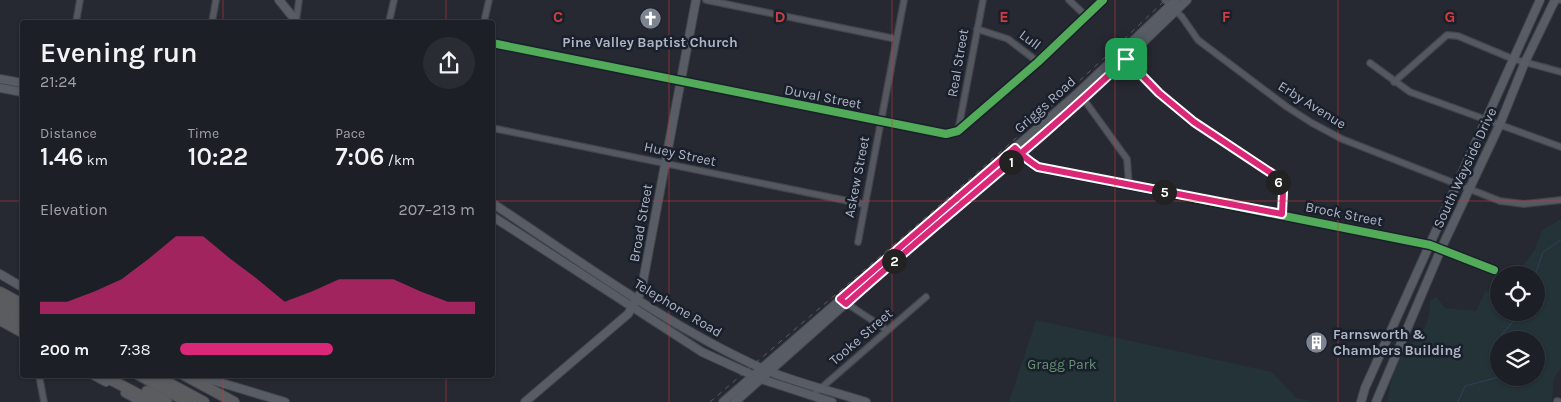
<!DOCTYPE html>
<meta charset="utf-8">
<style>
:root{--surface:#1c1f25;--page:#292c32;--text:#f1f3f6;--muted:#a0a2a7;--line:#3a3d42;--accent:#db2777}
body{margin:0;font-family:Karla,sans-serif;background:var(--page);color:var(--text);height:100vh;display:flex;flex-direction:column;font-size:19px;white-space:nowrap}
*{box-sizing:border-box;margin:0}
p{font-size:16px;color:var(--muted)}
.icon{flex:none;width:28px;height:28px;fill:none;stroke:currentColor;stroke-width:2;stroke-linecap:round;stroke-linejoin:round}
.map{position:relative;flex:1;overflow:hidden}
.drawer{position:absolute;left:20px;top:20px;width:475px;height:358px;display:flex;flex-direction:column;background:var(--surface);border-radius:5px;box-shadow:0 1px 4px #0004,0 0 0 1px var(--line)}
.drawer>*{flex:none}
.controls{position:absolute;left:1490px;top:266px;display:grid;gap:10px}
.controls a{display:grid;place-items:center;width:55px;height:55px;border-radius:50%;background:var(--surface);box-shadow:0 1px 4px #0004,0 0 0 1px var(--line);font-size:25px}
.pin{position:absolute;display:grid;place-items:center;width:42px;height:42px;color:#fff;margin:-21px;border-radius:10px;box-shadow:0 2px 8px #0006}
.km{position:absolute;width:25px;height:25px;margin:-12px;border-radius:50%;background:#222;color:#fff;font-size:14px;line-height:25px;text-align:center}
.round{display:grid;place-items:center;flex:none;width:52px;height:52px;border-radius:26px;background:var(--page)}
.headline{display:flex;align-items:center;justify-content:space-between;height:85px;padding:0 20px}
h1{font-size:28px;font-weight:600;line-height:38px}
.figures{display:grid;grid-template-columns:repeat(3,1fr);gap:8px;height:85px;padding:5px 20px}
.figures div{display:grid;align-content:center}
.figures b{font-size:25px;font-weight:600}
.figures small{font-size:14px;font-weight:400}
.figures p{font-size:14px}
.chart{height:140px;padding:10px 20px}
.chart p{display:flex;justify-content:space-between}
.chart svg{width:100%;height:90px;margin-top:5px;fill:var(--accent);opacity:.7}
ul{padding:0 20px;list-style:none;font-size:16px}
li{display:grid;grid-template-columns:80px 60px 1fr;align-items:center;height:38px}
li i{height:12px;border-radius:6px;background:var(--accent)}
.map>svg:first-child{display:block}
.green{fill:#233337;fill-rule:evenodd}
.lines{fill:none;stroke-linecap:round;stroke-linejoin:round}
.stream{stroke:#343f59;stroke-width:1}
.street-casing{stroke:#43454c;stroke-width:8}
.secondary-casing{stroke:#43454c;stroke-width:10}
.highway-casing{stroke:#42454d;stroke-width:12}
.street{stroke:#555860;stroke-width:5.5}
.secondary{stroke:#585c64;stroke-width:8}
.highway{stroke:#5a5c60;stroke-width:10}
.rail{stroke:#595c63;stroke-width:1;stroke-dasharray:5 5;stroke-linecap:butt}
.cycleway-casing{stroke:#191f2b;stroke-width:11}
.cycleway{stroke:#51ab58;stroke-width:8}
.route-casing{stroke:#fff;stroke-width:10}
.route{stroke:#db2777;stroke-width:6}
.grid{fill:none;stroke:#d03d3f;stroke-width:1;stroke-opacity:0.55}
.labels{text-anchor:middle;dominant-baseline:central;stroke-width:5;stroke-linejoin:round;paint-order:stroke}
.street-label{font-size:14px;fill:#aeb4c3;stroke:#191f2b}
.poi-label{font-size:14px;font-weight:bold;fill:#aeb4c3;stroke:#191f2b}
.park-label{font-size:14px;fill:#679375;stroke:#191f2b}
.grid-label{font-size:16px;text-anchor:middle;font-weight:bold;fill:#d03d3f;stroke:#191f2b;stroke-width:5;stroke-linejoin:round;paint-order:stroke}
</style>
<div class="map">
<svg width="1561" height="402" viewBox="0 0 1561 402">
<rect width="100%" height="100%" fill="#262931"/>
<g class="green">
<path d="M1561,219V368L1554,378L1552,402H1387C1390,388 1392,370 1401,358C1417,333 1429,335 1430,301L1436,296L1445,308L1476,311L1485,292L1499,290V312H1536V275H1525L1523,265L1535,250L1542,230ZM1499,340H1536V378H1499Z"/>
<polygon points="1036,320 1272,372 1296,398 1318,402 1009,402"/>
</g>
<g class="lines">
<g class="stream">
<polyline points="1535,275 1543,252 1561,240"/>
<polyline points="1501,340 1501,335 1522,312"/>
<polyline points="1458,402 1465,386 1499,377"/>
</g>
<defs>
<g id="street">
<polyline points="706,0 896,39"/>
<polyline points="1069,0 1086,16"/>
<polyline points="1165,0 1182,17 1198,40 1287,107 1312,123 1342,139 1500,201 1524,204 1561,200"/>
<polyline points="1560,0 1561,0"/>
<polyline points="296,21 299,0"/>
<polyline points="76,22 80,0"/>
<polyline points="212,22 216,0"/>
<polyline points="389,22 394,0"/>
<polyline points="484,22 489,0"/>
<polyline points="977,29 1008,39 1038,62"/>
<polyline points="492,43 946,134 958,131 1038,62 1103,0"/>
<polyline points="1120,53 1159,93 1194,122 1274,175 1283,192 1282,214"/>
<polyline points="1370,63 1410,92 1561,147"/>
<polyline points="1394,82 1447,35 1458,36 1513,59 1561,72"/>
<polyline points="1082,97 1127,159 1129,185"/>
<polyline points="492,128 863,204"/>
<polyline points="958,131 983,0"/>
<polyline points="1018,152 1038,167 1430,245 1494,270"/>
<polyline points="858,242 904,0"/>
<polyline points="843,301 887,330"/>
<polyline points="39,375 44,402"/>
<polyline points="812,396 926,297"/>
<polyline points="1557,401 1561,402"/>
</g>
<g id="secondary">
<polyline points="279,0 297,22"/>
<polyline points="0,79 22,83"/>
<polyline points="0,88 22,92"/>
<path d="M492,203C580,261 666,325 761,368C795,383 832,391 866,402"/>
<polyline points="492,216 702,352 761,379 832,402"/>
<polyline points="0,274 22,287"/>
<polyline points="93,375 106,382"/>
<polyline points="195,375 285,402"/>
<polyline points="125,393 142,402"/>
<polyline points="525,402 628,314 641,292 696,0"/>
<polyline points="723,402 1078,93 1176,0"/>
<polyline points="735,402 881,272 1083,100 1187,0"/>
<polyline points="1361,402 1365,388 1540,0"/>
<polyline points="1376,402 1441,249 1500,124 1525,62 1555,0"/>
</g>
<g id="highway">
<polyline points="0,292 22,304"/>
<polyline points="0,301 22,313"/>
<polyline points="0,311 22,323"/>
<polyline points="0,320 22,332"/>
<polyline points="102,375 153,402"/>
<polyline points="139,375 187,402"/>
<polyline points="154,375 204,402"/>
<polyline points="184,375 234,402"/>
<polyline points="147,391 167,402"/>
</g>
</defs>
<use href="#street" class="street-casing"/>
<use href="#secondary" class="secondary-casing"/>
<use href="#highway" class="highway-casing"/>
<use href="#street" class="street"/>
<use href="#secondary" class="secondary"/>
<use href="#highway" class="highway"/>
<path class="rail" d="M710,402C863,270 1020,141 1165,0"/>
<defs>
<g id="cycleway">
<polyline points="492,43 946,134 958,131 1038,62 1103,0"/>
<polyline points="1015,149 1024,158 1038,167 1430,245 1494,270"/>
</g>
</defs>
<use href="#cycleway" class="cycleway-casing"/>
<use href="#cycleway" class="cycleway"/>
</g>
<g class="lines">
<defs>
<path id="route" d="M1126,59C1036,145 938,221 846,304L840,299L1015,148C1022,156 1029,161 1038,167L1282,214L1283,192L1274,175L1194,122L1159,93L1126,59"/>
</defs>
<use href="#route" class="route-casing"/>
<use href="#route" class="route"/>
</g>
<path class="grid" d="M223,0V22M446,0V22M669,0V402M892,0V402M1115,0V402M1338,0V402M0,201H22M492,201H1561M223,375V402M446,375V402"/>
<defs>
<symbol id="church-disc" viewBox="-11 -11 22 22"><circle r="9.5" fill="#7e8390" stroke="#191f2b"/><path d="M-1.2-6h2.4v3.5h3.3v2.4h-3.3V6h-2.4V-.1h-3.3v-2.4h3.3Z" fill="#fff"/></symbol>
<symbol id="building-disc" viewBox="-11 -11 22 22"><circle r="9.5" fill="#7e8390" stroke="#191f2b"/><path d="M-4-6H4V6H1V3H-1V6H-4ZM-2.5-4.3h1.7v1.8h-1.7ZM.8-4.3h1.7v1.8H.8ZM-2.5-1h1.7V.8h-1.7ZM.8-1h1.7V.8H.8Z" fill="#fff"/></symbol>
</defs>
<g fill-rule="evenodd">
<use href="#church-disc" x="638" y="6" width="25" height="25"/>
<use href="#building-disc" x="1304" y="330" width="25" height="25"/>
</g>
<g class="labels">
<g class="street-label">
<text transform="translate(1030 40) rotate(37)">Lull</text>
<text transform="translate(958 63) rotate(-80)">Real Street</text>
<text transform="translate(823 97) rotate(11)">Duval Street</text>
<text transform="translate(1045 105) rotate(-42)">Griggs Road</text>
<text transform="translate(1312 105) rotate(32)">Erby Avenue</text>
<text transform="translate(680 154) rotate(12)">Huey Street</text>
<text transform="translate(1465 168) rotate(-65)">South Wayside Drive</text>
<text transform="translate(857 177) rotate(-79)">Askew Street</text>
<text transform="translate(1344 214) rotate(11)">Brock Street</text>
<text transform="translate(641 223) rotate(-80)">Broad Street</text>
<text transform="translate(678 308) rotate(31)">Telephone Road</text>
<text transform="translate(861 337) rotate(-41)">Tooke Street</text>
</g>
<g class="poi-label">
<text x="650" y="42">Pine Valley Baptist Church</text>
<text x="1333" y="334" text-anchor="start">Farnsworth &amp;<tspan x="1333" dy="16">Chambers Building</tspan></text>
</g>
<g class="park-label">
<text x="1062" y="364">Gragg Park</text>
</g>
</g>
<g class="grid-label">
<text x="558" y="22">C</text>
<text x="780" y="22">D</text>
<text x="1004" y="22">E</text>
<text x="1226" y="22">F</text>
<text x="1450" y="22">G</text>
</g>
</svg>
<div class="controls">
<a><svg class="icon" aria-label="locate" viewBox="0 0 24 24"><circle cx="12" cy="12" r="6"/><path d="M12 2v4M12 18v4M2 12h4M18 12h4"/></svg></a>
<a><svg class="icon" aria-label="layers" viewBox="0 0 24 24"><path d="M12 4l9 5-9 5-9-5zM3 14l9 5 9-5"/></svg></a>
</div>
<div class="pin" style="left:1126px;top:59px;background:#1e9e55"><svg class="icon" aria-label="arrive" viewBox="0 0 24 24"><path d="M6 21V4h12l-3 4 3 4H6"/></svg></div>
<b class="km" style="left:1011px;top:162px">1</b>
<b class="km" style="left:894px;top:261px">2</b>
<b class="km" style="left:1164px;top:192px">5</b>
<b class="km" style="left:1278px;top:182px">6</b>
<section class="drawer">
<div class="headline"><div><h1>Evening run</h1><p>21:24</p></div><a class="round"><svg class="icon" aria-label="share" viewBox="0 0 24 24"><path d="M12 15V3M7 8l5-5 5 5M5 13v7h14v-7"/></svg></a></div>
<div class="figures">
<div><p>Distance</p><b>1.46<small> km</small></b></div>
<div><p>Time</p><b>10:22</b></div>
<div><p>Pace</p><b>7:06<small> /km</small></b></div>
</div>
<div class="chart"><p><span>Elevation</span>207–213 m</p>
<svg viewBox="0 0 160 44" preserveAspectRatio="none"><path d="M0 44V38L10 38L20 33L30 27L40 17L50 6L60 6L70 17L80 27L90 38L100 33L110 27L120 27L130 27L140 33L150 38L160 38V44z"/></svg>
</div>
<ul>
<li><b>200 m</b>7:38<i style="width:52%"></i></li>
</ul>
</section>
</div>
